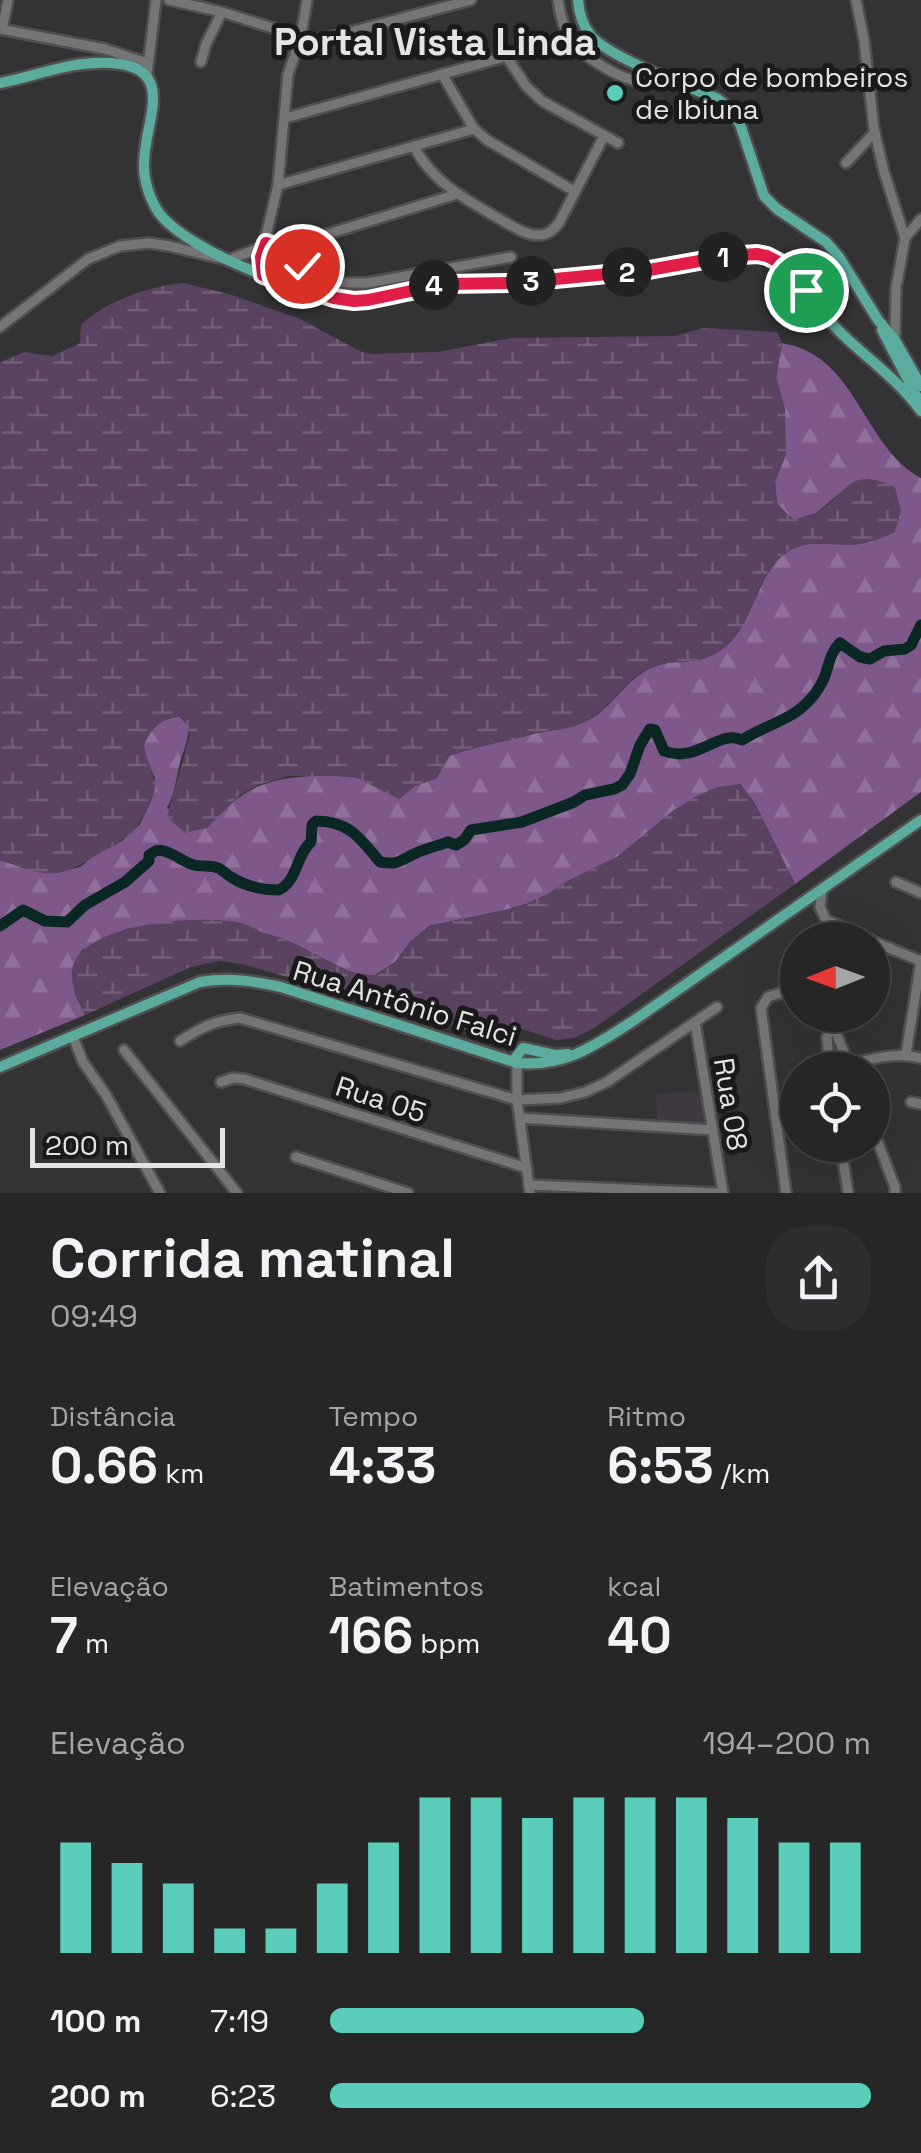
<!DOCTYPE html>
<html lang="pt">
<meta charset="utf-8">
<style>
:root{--surface:#262627;--page:#2e2e2f;--text:#f1f3f6;--muted:#a4a5a7;--line:#424344;--accent:#5bcebb}
body{margin:0;font-family:"Space Grotesk",sans-serif;background:var(--page);color:var(--text);height:100vh;display:flex;flex-direction:column;font-size:38px;white-space:nowrap}
*{box-sizing:border-box;margin:0}
p{font-size:32px;color:var(--muted)}
.icon{flex:none;width:55px;height:55px;fill:none;stroke:currentColor;stroke-width:2;stroke-linecap:round;stroke-linejoin:round}
.map{position:relative;height:1193px;overflow:hidden}
.sheet{display:flex;flex-direction:column;background:var(--surface);flex:1}
.sheet>*{flex:none}
.needle{width:65px;rotate:269deg}
.buttons{position:absolute;left:780px;top:922px;display:grid;gap:20px}
.buttons a{display:grid;place-items:center;width:110px;height:110px;border-radius:50%;background:var(--surface);box-shadow:0 10px 40px #0002,0 0 0 2px var(--line);font-size:50px}
.scale{position:absolute;left:30px;bottom:25px;width:195px;box-sizing:border-box;padding-left:10px;border:5px solid #e5e4e5;border-top:0;font-size:28px;line-height:35px;white-space:nowrap;color:#e5e4e5;-webkit-text-stroke:8px #1b1a1b;paint-order:stroke}
.pin{position:absolute;display:grid;place-items:center;width:85px;height:85px;color:#fff;margin:-42px;border:5px solid #fff;border-radius:50%;box-shadow:0 2px 10px #0007}
.km{position:absolute;width:50px;height:50px;margin:-25px;border-radius:50%;background:#222;color:#fff;font-size:28px;line-height:50px;text-align:center}
.round{display:grid;place-items:center;flex:none;width:105px;height:105px;border-radius:40px;background:var(--page)}
.headline{display:flex;align-items:center;justify-content:space-between;height:170px;padding:0 50px}
h1{font-size:55px;font-weight:700;line-height:75px}
.figures{display:grid;grid-template-columns:repeat(3,1fr);gap:15px;height:170px;padding:10px 50px}
.figures div{display:grid;align-content:center}
.figures b{font-size:50px;font-weight:700}
.figures small{font-size:28px;font-weight:400}
.figures p{font-size:28px}
.chart{height:280px;padding:20px 50px}
.chart p{display:flex;justify-content:space-between}
.chart svg{width:100%;height:180px;margin-top:10px;stroke:var(--accent);stroke-width:6}
ul{padding:0 50px;list-style:none;font-size:32px}
li{display:grid;grid-template-columns:160px 120px 1fr;align-items:center;height:75px}
li i{height:25px;border-radius:12px;background:var(--accent)}
.map>svg:first-child{display:block}
.built{fill:#3e3940}
.forest{fill:url(#forest-firs)}
.wetland{fill:url(#wetland-marsh)}
.lines{fill:none;stroke-linecap:round;stroke-linejoin:round}
.river{stroke:#0a2723;stroke-width:11}
.minor-casing{stroke:#504f50;stroke-width:14}
.major-casing{stroke:#504f50;stroke-width:15}
.minor{stroke:#757476;stroke-width:9}
.major{stroke:#5bab9f;stroke-width:10}
.route-casing{stroke:#fff;stroke-width:20}
.route{stroke:#e11d48;stroke-width:12}
.poi-dot{fill:#5bcebb;stroke:#1b1a1b;stroke-width:4}
.labels{text-anchor:middle;dominant-baseline:central;stroke-width:10;stroke-linejoin:round;paint-order:stroke}
.poi-label{font-size:28px;fill:#e5e4e5;stroke:#1b1a1b;text-anchor:start}
.street-label{font-size:28px;fill:#e5e4e5;stroke:#1b1a1b}
.district-label{font-size:38px;font-weight:bold;fill:#e5e4e5;stroke:#1b1a1b}
</style>
<div class="map">
<svg width="921" height="1193" viewBox="0 0 921 1193">
<defs>
<pattern id="forest-firs" width="22" height="20" patternUnits="userSpaceOnUse" patternTransform="scale(2.5)"><rect width="22" height="20" fill="#7e588b"/><path d="M5 1l3.5 6h-7zM16 11l3.5 6h-7z" fill="#90709b"/></pattern>
<pattern id="wetland-marsh" width="20" height="14" patternUnits="userSpaceOnUse" patternTransform="scale(2.5)"><rect width="20" height="14" fill="#594360"/><path d="M1 5h8M5 5V1M11 12h8M15 12V8" fill="none" stroke="#715e77"/></pattern>
</defs>
<rect width="100%" height="100%" fill="#333234"/>
<polygon class="built" points="704,1090 706,1126 658,1124 655,1094"/>
<path class="forest" d="M782,343C789,345 798,346 805,350C859,375 869,450 921,478V792L795,884L754,802L740,784L674,810L617,857L568,881L548,894L526,904L501,911L429,926L410,942L396,961L374,976L350,972L286,940L218,920L173,922L126,929L82,950L72,970L75,994L85,1015L0,1050V860L33,871L57,873L80,867L92,857L122,841L140,824L151,801L155,778L145,756L144,744C153,727 160,718 180,717L188,726C189,738 185,747 181,759C176,776 176,792 167,808L207,828C240,789 266,777 317,776C330,776 344,775 357,778C371,782 386,792 399,799L415,786L437,778L448,756C477,746 508,741 537,733C552,730 567,729 582,723C611,712 624,679 653,667C678,657 699,668 725,647C760,618 756,553 808,544C822,542 839,544 854,545L852,483L816,513L794,520L777,504L775,481L786,454L776,377Z"/>
<g class="wetland">
<path d="M183,283L229,294L300,319L360,351L372,354L437,352L511,338L675,336L703,328L777,332L782,343L776,377L785,408L786,455L775,481L777,504L794,520C801,517 811,516 817,512C851,491 848,466 895,487L901,510L895,532C881,539 867,544 851,545C830,545 803,539 785,553C753,577 755,624 724,648C698,668 676,657 652,667C626,678 612,706 588,720C573,730 554,729 537,733C508,741 477,746 449,756L437,778L415,786L399,799L357,778L334,776H288L261,784L240,795L207,828L185,833L167,817L189,738L188,726L180,717C160,718 153,727 144,744C145,758 156,777 155,788C154,796 149,804 146,810C134,838 119,841 95,856C78,866 66,875 45,873C29,872 15,864 0,860V362L25,352L52,356L80,343L81,325C105,301 150,286 183,283Z"/>
<path d="M740,784L754,802L795,884L593,1029L574,1038L556,1040L516,1027L460,1030L438,1020L242,964L219,961L191,967L85,1015C79,1002 70,985 72,970C80,922 203,914 241,923C248,925 255,929 262,932C269,935 277,936 284,939C316,951 342,977 377,975L396,961L410,942L429,926L501,911L526,904L548,894L568,881L617,857L674,810L695,797L717,787Z"/>
</g>
<g class="lines">
<path class="river" d="M0,926L23,910L45,921L67,922L85,905L125,882L149,861V855C156,851 155,849 164,851C175,854 183,862 194,865C202,867 211,865 218,868C220,868 229,876 231,877C245,886 262,890 279,890C298,880 296,855 311,842L312,825L316,821C349,821 360,838 380,862C398,865 399,861 414,854C424,849 437,846 448,842L456,845L464,840L471,830L522,822L574,802L585,795L614,789L622,785L630,774L640,745L650,729L655,730L664,751C697,764 718,729 742,740C772,721 800,720 820,686C830,671 826,657 840,643L860,657L870,659L884,651L905,649L911,645L921,625"/>
<defs>
<g id="minor">
<polyline points="169,0 222,12 301,37"/>
<path d="M558,0C560,13 563,28 570,39C581,56 626,84 646,81C653,80 655,78 661,74"/>
<polyline points="856,0 864,40 874,129 884,172 905,238 896,288 895,340"/>
<polyline points="0,29 105,49 147,63"/>
<polyline points="2,29 8,0"/>
<polyline points="297,46 471,0"/>
<polyline points="506,56 526,86 542,101 618,143"/>
<polyline points="201,62 206,44 222,12"/>
<polyline points="442,74 474,129 487,140 574,191"/>
<polyline points="147,75 156,0"/>
<polyline points="285,118 569,39"/>
<path d="M414,146C431,182 470,202 503,221C514,227 527,236 540,235C548,235 553,230 559,223L604,136"/>
<polyline points="846,163 875,132"/>
<polyline points="278,185 474,129"/>
<polyline points="905,238 921,219"/>
<polyline points="266,243 278,247 289,246 457,194"/>
<path d="M289,246C308,281 330,284 367,283L511,257"/>
<polyline points="263,275 261,257 278,185 288,74 301,37 307,0"/>
<polyline points="0,327 88,259 120,246 149,243 169,246 228,260 265,246"/>
<polyline points="896,882 921,893"/>
<polyline points="822,889 820,907 826,920 871,940"/>
<polyline points="872,941 921,961"/>
<polyline points="829,1015 851,1070"/>
<polyline points="695,1022 723,1193"/>
<polyline points="73,1037 83,1062 106,1095 160,1193"/>
<path d="M180,1041C200,1028 216,1020 240,1018L517,1100L561,1098L585,1092L607,1082L717,1007"/>
<polyline points="124,1050 237,1193"/>
<polyline points="906,1054 921,960"/>
<polyline points="517,1063 517,1100 530,1193"/>
<path d="M829,1063C838,1062 846,1064 854,1063C878,1058 896,1052 921,1058"/>
<polyline points="830,1070 827,1038 831,1019"/>
<polyline points="221,1082 233,1078 244,1079 527,1168"/>
<polyline points="911,1102 921,1104"/>
<polyline points="520,1118 713,1130"/>
<polyline points="872,1127 895,1187 895,1193"/>
<polyline points="841,1145 848,1193"/>
<polyline points="296,1157 408,1193"/>
<polyline points="529,1185 716,1193"/>
<polyline points="786,1193 761,1008 768,997 798,987"/>
</g>
<g id="major">
<path d="M578,0C579,14 582,25 591,36C611,58 688,87 718,99L731,110L740,124L764,196L777,209L826,242L839,257L878,320L895,340L921,386"/>
<path d="M0,83C37,76 73,60 111,63C179,67 144,122 144,163C143,179 150,200 159,213C175,234 217,256 241,266C275,280 312,296 349,300C382,304 413,286 445,283C468,282 491,284 513,283C531,282 549,279 566,277C594,275 622,274 649,271C680,266 739,246 768,256C792,265 805,291 820,310C850,348 893,372 921,411"/>
<polyline points="882,330 918,399"/>
<polyline points="517,1063 516,1057 523,1048 555,1055 568,1054"/>
<path d="M0,1067L200,982C229,977 253,981 281,987L517,1063C566,1067 594,1046 633,1021L921,820"/>
</g>
</defs>
<use href="#minor" class="minor-casing"/>
<use href="#major" class="major-casing"/>
<use href="#minor" class="minor"/>
<use href="#major" class="major"/>
</g>
<g class="lines">
<defs>
<polyline id="route" points="302,266 288,246 278,247 266,243 261,257 263,275 334,298 354,301 368,300 444,284 514,283 649,270 727,256 757,254 767,256 784,265 806,290"/>
</defs>
<use href="#route" class="route-casing"/>
<use href="#route" class="route"/>
</g>
<circle class="poi-dot" cx="615" cy="93" r="10"/>
<g class="labels">
<g class="poi-label">
<text x="635" y="77">Corpo de bombeiros<tspan x="635" dy="32">de Ibiuna</tspan></text>
</g>
<g class="street-label">
<text transform="translate(405 1003) rotate(17)">Rua Antônio Falci</text>
<text transform="translate(381 1099) rotate(18)">Rua 05</text>
<text transform="translate(731 1104) rotate(81)">Rua 08</text>
</g>
<g class="district-label">
<text x="435" y="42">Portal Vista Linda</text>
</g>
</g>
</svg>
<div class="buttons">
<a><svg class="needle" viewBox="-14 -14 28 28"><path d="M0-13l5 13h-10z" fill="#e53935"/><path d="M0 13l5-13h-10z" fill="#a4a5a7"/></svg></a>
<a><svg class="icon" aria-label="locate" viewBox="0 0 24 24"><circle cx="12" cy="12" r="6"/><path d="M12 2v4M12 18v4M2 12h4M18 12h4"/></svg></a>
</div>
<div class="scale">200 m</div>
<div class="pin" style="left:806px;top:290px;background:#1e9e55"><svg class="icon" aria-label="arrive" viewBox="0 0 24 24"><path d="M6 21V4h12l-3 4 3 4H6"/></svg></div>
<div class="pin" style="left:302px;top:266px;background:#d93025"><svg class="icon" aria-label="check" viewBox="0 0 24 24"><path d="M5 12l5 5 9-10"/></svg></div>
<b class="km" style="left:723px;top:257px">1</b>
<b class="km" style="left:627px;top:272px">2</b>
<b class="km" style="left:531px;top:281px">3</b>
<b class="km" style="left:434px;top:285px">4</b>
</div>
<section class="sheet">
<div class="headline"><div><h1>Corrida matinal</h1><p>09:49</p></div><a class="round"><svg class="icon" aria-label="share" viewBox="0 0 24 24"><path d="M12 15V3M7 8l5-5 5 5M5 13v7h14v-7"/></svg></a></div>
<div class="figures">
<div><p>Distância</p><b>0.66<small> km</small></b></div>
<div><p>Tempo</p><b>4:33</b></div>
<div><p>Ritmo</p><b>6:53<small> /km</small></b></div>
</div>
<div class="figures">
<div><p>Elevação</p><b>7<small> m</small></b></div>
<div><p>Batimentos</p><b>166<small> bpm</small></b></div>
<div><p>kcal</p><b>40</b></div>
</div>
<div class="chart"><p><span>Elevação</span>194–200 m</p>
<svg viewBox="0 0 160 44" preserveAspectRatio="none"><path d="M5 44V17M15 44V22M25 44V27M35 44V38M45 44V38M55 44V27M65 44V17M75 44V6M85 44V6M95 44V11M105 44V6M115 44V6M125 44V6M135 44V11M145 44V17M155 44V17"/></svg>
</div>
<ul>
<li><b>100 m</b>7:19<i style="width:58%"></i></li>
<li><b>200 m</b>6:23<i style="width:100%"></i></li>
</ul>
</section>
